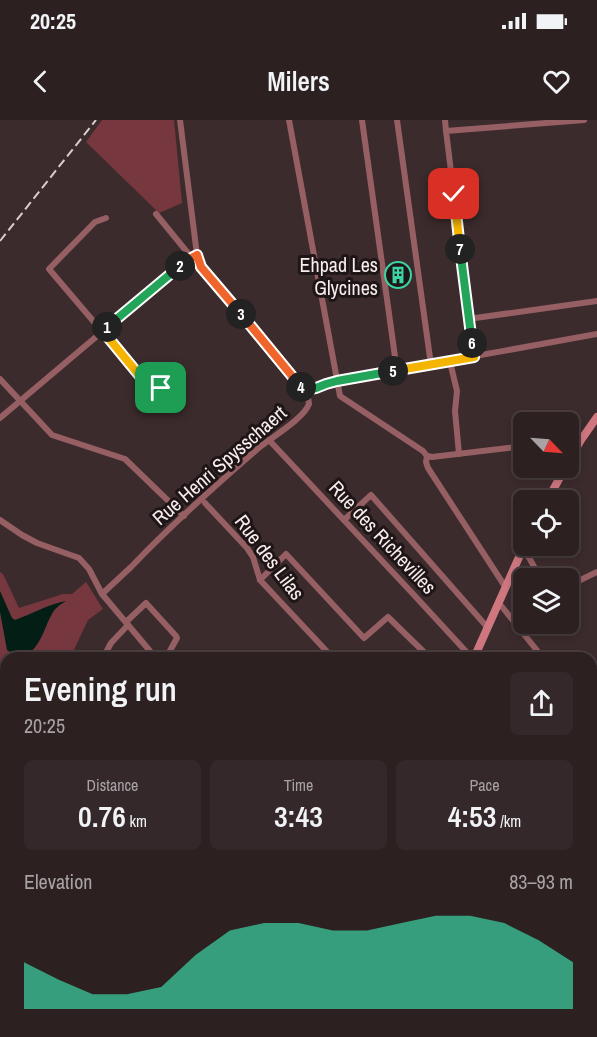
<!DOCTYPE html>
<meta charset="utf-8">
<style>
:root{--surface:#2d2021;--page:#35282a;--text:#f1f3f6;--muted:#a7a3a5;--line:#483e3f;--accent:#3bd4a4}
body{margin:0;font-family:"Archivo Narrow",sans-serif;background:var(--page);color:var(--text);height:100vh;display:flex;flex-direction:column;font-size:22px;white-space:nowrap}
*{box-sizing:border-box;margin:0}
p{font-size:20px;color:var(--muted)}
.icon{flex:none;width:33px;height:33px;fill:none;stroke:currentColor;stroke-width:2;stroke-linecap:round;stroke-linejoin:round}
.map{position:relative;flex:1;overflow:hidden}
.details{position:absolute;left:0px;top:532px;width:597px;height:386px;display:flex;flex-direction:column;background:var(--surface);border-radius:18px 18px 0 0;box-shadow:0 3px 9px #0003,0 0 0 2px var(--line)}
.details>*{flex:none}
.needle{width:39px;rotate:115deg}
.controls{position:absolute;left:513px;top:292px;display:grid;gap:12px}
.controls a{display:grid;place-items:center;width:66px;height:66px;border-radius:9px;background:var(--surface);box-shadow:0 3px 9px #0003,0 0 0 2px var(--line);font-size:30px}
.pin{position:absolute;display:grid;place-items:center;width:51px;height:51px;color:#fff;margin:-26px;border-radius:12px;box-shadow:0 3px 9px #0006}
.km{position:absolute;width:30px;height:30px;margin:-15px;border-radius:50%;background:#222;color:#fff;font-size:16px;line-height:30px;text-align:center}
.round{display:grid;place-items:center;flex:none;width:63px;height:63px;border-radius:9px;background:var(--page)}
.summary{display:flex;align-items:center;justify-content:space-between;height:102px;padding:0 24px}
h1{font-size:33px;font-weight:600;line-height:45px}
.metrics{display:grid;grid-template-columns:repeat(3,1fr);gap:9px;height:102px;padding:6px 24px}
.metrics div{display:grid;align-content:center;border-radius:9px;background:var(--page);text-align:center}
.metrics b{font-size:30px;font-weight:600}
.metrics small{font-size:16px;font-weight:400}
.metrics p{font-size:16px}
.chart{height:168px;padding:12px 24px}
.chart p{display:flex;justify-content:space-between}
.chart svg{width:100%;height:108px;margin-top:6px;fill:var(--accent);opacity:.7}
.status{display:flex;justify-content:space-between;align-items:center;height:42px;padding:0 30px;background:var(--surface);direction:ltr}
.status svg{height:16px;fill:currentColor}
header{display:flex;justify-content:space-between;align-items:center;height:78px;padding:0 24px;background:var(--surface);font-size:27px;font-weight:600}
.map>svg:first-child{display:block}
.green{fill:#77373f}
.water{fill:#021e15}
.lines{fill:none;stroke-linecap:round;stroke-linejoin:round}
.street{stroke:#965f63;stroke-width:6}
.secondary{stroke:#ce777f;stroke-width:8}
.rail{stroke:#dacecf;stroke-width:2;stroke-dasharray:9 4.5;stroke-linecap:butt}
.split-1-casing{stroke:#fff;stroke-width:12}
.split-2-casing{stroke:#fff;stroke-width:12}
.split-3-casing{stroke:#fff;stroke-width:12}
.split-4-casing{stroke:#fff;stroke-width:12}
.split-5-casing{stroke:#fff;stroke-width:12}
.split-6-casing{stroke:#fff;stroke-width:12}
.split-7-casing{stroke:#fff;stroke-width:12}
.split-8-casing{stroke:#fff;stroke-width:12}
.split-1{stroke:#f5b400;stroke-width:8}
.split-2{stroke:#22a559;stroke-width:8}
.split-3{stroke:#f0652b;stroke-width:8}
.split-4{stroke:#f0652b;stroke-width:8}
.split-5{stroke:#22a559;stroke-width:8}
.split-6{stroke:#f5b400;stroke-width:8}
.split-7{stroke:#22a559;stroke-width:8}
.split-8{stroke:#f5b400;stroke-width:8}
.labels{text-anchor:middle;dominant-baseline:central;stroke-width:6;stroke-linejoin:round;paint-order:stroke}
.poi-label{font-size:20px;fill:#f8eced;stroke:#1e1616;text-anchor:end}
.street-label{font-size:20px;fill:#f8eced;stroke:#1e1616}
</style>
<div class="status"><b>20:25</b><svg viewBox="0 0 49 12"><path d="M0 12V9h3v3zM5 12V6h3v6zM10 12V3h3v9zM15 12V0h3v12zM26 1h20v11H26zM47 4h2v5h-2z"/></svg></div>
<header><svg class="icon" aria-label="back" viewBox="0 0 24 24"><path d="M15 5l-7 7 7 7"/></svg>Milers<svg class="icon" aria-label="heart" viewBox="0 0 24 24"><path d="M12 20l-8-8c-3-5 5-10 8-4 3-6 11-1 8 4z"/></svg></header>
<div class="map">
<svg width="597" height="917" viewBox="0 0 597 917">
<rect width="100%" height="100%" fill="#3c2b2c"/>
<g class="green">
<polygon points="102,0 174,0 182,83 159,93 86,22"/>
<polygon points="0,452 3,454 19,488 63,474 72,474 86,462 103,489 88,500 70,538 6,538 6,618 3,618 0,620"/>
</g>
<path class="water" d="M0,471L12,498L15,500C32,494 48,484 66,481C61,484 55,488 52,494C43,509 40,534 18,537L7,530L0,492Z"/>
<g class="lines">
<g class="street">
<polyline points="180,0 197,135 201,147 299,265 303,269 307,270"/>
<polyline points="289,0 340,276 423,331 427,336"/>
<polyline points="362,0 397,251"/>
<polyline points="397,0 431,245"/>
<polyline points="445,0 446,11"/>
<polyline points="156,94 192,138"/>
<polyline points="106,98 95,102 49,149 139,255 145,260"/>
<polyline points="468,199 597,181"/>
<polyline points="474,237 446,11 584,0"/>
<polyline points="450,242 457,271 455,291 459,334"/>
<circle cx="155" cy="261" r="9"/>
<polyline points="0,259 52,315 125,339 184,396"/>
<path d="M307,270C318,268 327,264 337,261L597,214"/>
<polyline points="0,298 186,141 197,135"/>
<polyline points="269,320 414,475 472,538"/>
<polyline points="568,321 581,320"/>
<polyline points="427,336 426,342 428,348 506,468"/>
<polyline points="427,336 432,337 524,326"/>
<polyline points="205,383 247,428 253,437 260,460 333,538"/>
<polyline points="0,400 22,415 37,423 79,438 89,449 102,474 150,531 155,538"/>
<polyline points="344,400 371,375 488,508"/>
<polyline points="521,432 527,434 541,459"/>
<path d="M133,445C173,403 217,364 261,326C274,316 304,298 309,284L307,270"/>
<polyline points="260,460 286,434 364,518 388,497 430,538"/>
<polyline points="568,466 597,452"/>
<polyline points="102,474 131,447"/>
<polyline points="499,483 543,538"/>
<polyline points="126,502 146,483 176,516 177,518 166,538"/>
<polyline points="103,538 111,523 128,505"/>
<polyline points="591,598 597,606"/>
<polyline points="591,623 597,618"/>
<polyline points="4,643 6,653"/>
<polyline points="0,752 6,758"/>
<polyline points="591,817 597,804"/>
<polyline points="74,912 79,917"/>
<polyline points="148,912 153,917"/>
<polyline points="274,912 276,917"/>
<polyline points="345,912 347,917"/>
<polyline points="571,912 572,917"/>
<polyline points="543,917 546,912"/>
</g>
<g class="secondary">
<polyline points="568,342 581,320 597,297"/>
<polyline points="547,381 565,348"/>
<polyline points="474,538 524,426"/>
<polyline points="591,728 597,726"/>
<polyline points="263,917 267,912"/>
</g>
<polyline class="rail" points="0,121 96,0"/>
</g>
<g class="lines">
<defs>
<polyline id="split-1" points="107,207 102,210 139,255 145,260 148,267 155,270 161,268"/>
<polyline id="split-2" points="107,207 180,146"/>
<polyline id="split-3" points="180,146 186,141 197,135 201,147 241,194"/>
<polyline id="split-4" points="241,194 301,267"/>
<polyline id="split-5" points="301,267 307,270 316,268 326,264 337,261 393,251"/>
<polyline id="split-6" points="393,251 474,237 472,223"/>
<polyline id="split-7" points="460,129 472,223"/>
<polyline id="split-8" points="454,74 460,129"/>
</defs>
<use href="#split-1" class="split-1-casing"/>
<use href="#split-2" class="split-2-casing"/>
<use href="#split-3" class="split-3-casing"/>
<use href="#split-4" class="split-4-casing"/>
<use href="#split-5" class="split-5-casing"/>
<use href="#split-6" class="split-6-casing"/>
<use href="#split-7" class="split-7-casing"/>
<use href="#split-8" class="split-8-casing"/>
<use href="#split-1" class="split-1"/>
<use href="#split-2" class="split-2"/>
<use href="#split-3" class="split-3"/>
<use href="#split-4" class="split-4"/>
<use href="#split-5" class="split-5"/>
<use href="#split-6" class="split-6"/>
<use href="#split-7" class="split-7"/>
<use href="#split-8" class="split-8"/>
</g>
<defs>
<symbol id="building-ring" viewBox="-11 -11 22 22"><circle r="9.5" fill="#1e1616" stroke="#3bd4a4" stroke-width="1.5"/><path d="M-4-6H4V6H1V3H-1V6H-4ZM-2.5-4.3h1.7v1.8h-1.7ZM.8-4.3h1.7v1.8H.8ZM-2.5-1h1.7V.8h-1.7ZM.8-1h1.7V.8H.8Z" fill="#3bd4a4"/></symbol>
</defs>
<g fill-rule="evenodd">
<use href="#building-ring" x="383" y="140" width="30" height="30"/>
</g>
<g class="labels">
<g class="poi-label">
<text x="378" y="144">Ehpad Les<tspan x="378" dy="23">Glycines</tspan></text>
</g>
<g class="street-label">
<text transform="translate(219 345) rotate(-41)">Rue Henri Spysschaert</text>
<text transform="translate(383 417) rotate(47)">Rue des Richevilles</text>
<text transform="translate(270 437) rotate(53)">Rue des Lilas</text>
</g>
</g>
</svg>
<div class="controls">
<a><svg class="needle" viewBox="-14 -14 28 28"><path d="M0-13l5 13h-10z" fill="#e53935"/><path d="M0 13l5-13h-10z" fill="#a7a3a5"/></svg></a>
<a><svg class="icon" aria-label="locate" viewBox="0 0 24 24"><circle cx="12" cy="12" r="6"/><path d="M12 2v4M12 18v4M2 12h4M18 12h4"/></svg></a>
<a><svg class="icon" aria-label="layers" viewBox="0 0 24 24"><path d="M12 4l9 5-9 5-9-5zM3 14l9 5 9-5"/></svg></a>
</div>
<div class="pin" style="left:161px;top:268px;background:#1e9e55"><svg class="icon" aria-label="arrive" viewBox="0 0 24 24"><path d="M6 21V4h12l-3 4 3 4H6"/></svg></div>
<div class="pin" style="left:454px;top:74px;background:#d93025"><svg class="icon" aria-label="check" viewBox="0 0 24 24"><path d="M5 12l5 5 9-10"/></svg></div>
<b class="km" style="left:107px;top:207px">1</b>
<b class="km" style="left:180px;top:146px">2</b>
<b class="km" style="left:241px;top:194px">3</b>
<b class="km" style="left:301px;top:267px">4</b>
<b class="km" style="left:393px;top:251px">5</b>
<b class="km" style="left:472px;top:223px">6</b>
<b class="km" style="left:460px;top:129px">7</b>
<section class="details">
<div class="summary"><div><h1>Evening run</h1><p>20:25</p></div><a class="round"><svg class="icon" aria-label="share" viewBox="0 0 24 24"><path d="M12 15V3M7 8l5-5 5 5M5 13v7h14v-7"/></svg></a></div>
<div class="metrics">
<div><p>Distance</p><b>0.76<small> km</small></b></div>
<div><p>Time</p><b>3:43</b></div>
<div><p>Pace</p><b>4:53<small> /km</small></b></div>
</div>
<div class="chart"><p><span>Elevation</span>83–93 m</p>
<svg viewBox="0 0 160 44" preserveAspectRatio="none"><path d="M0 44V25L10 32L20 38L30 38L40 35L50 22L60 12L70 9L80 9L90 12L100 12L110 9L120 6L130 6L140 9L150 16L160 25V44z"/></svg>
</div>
</section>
</div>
